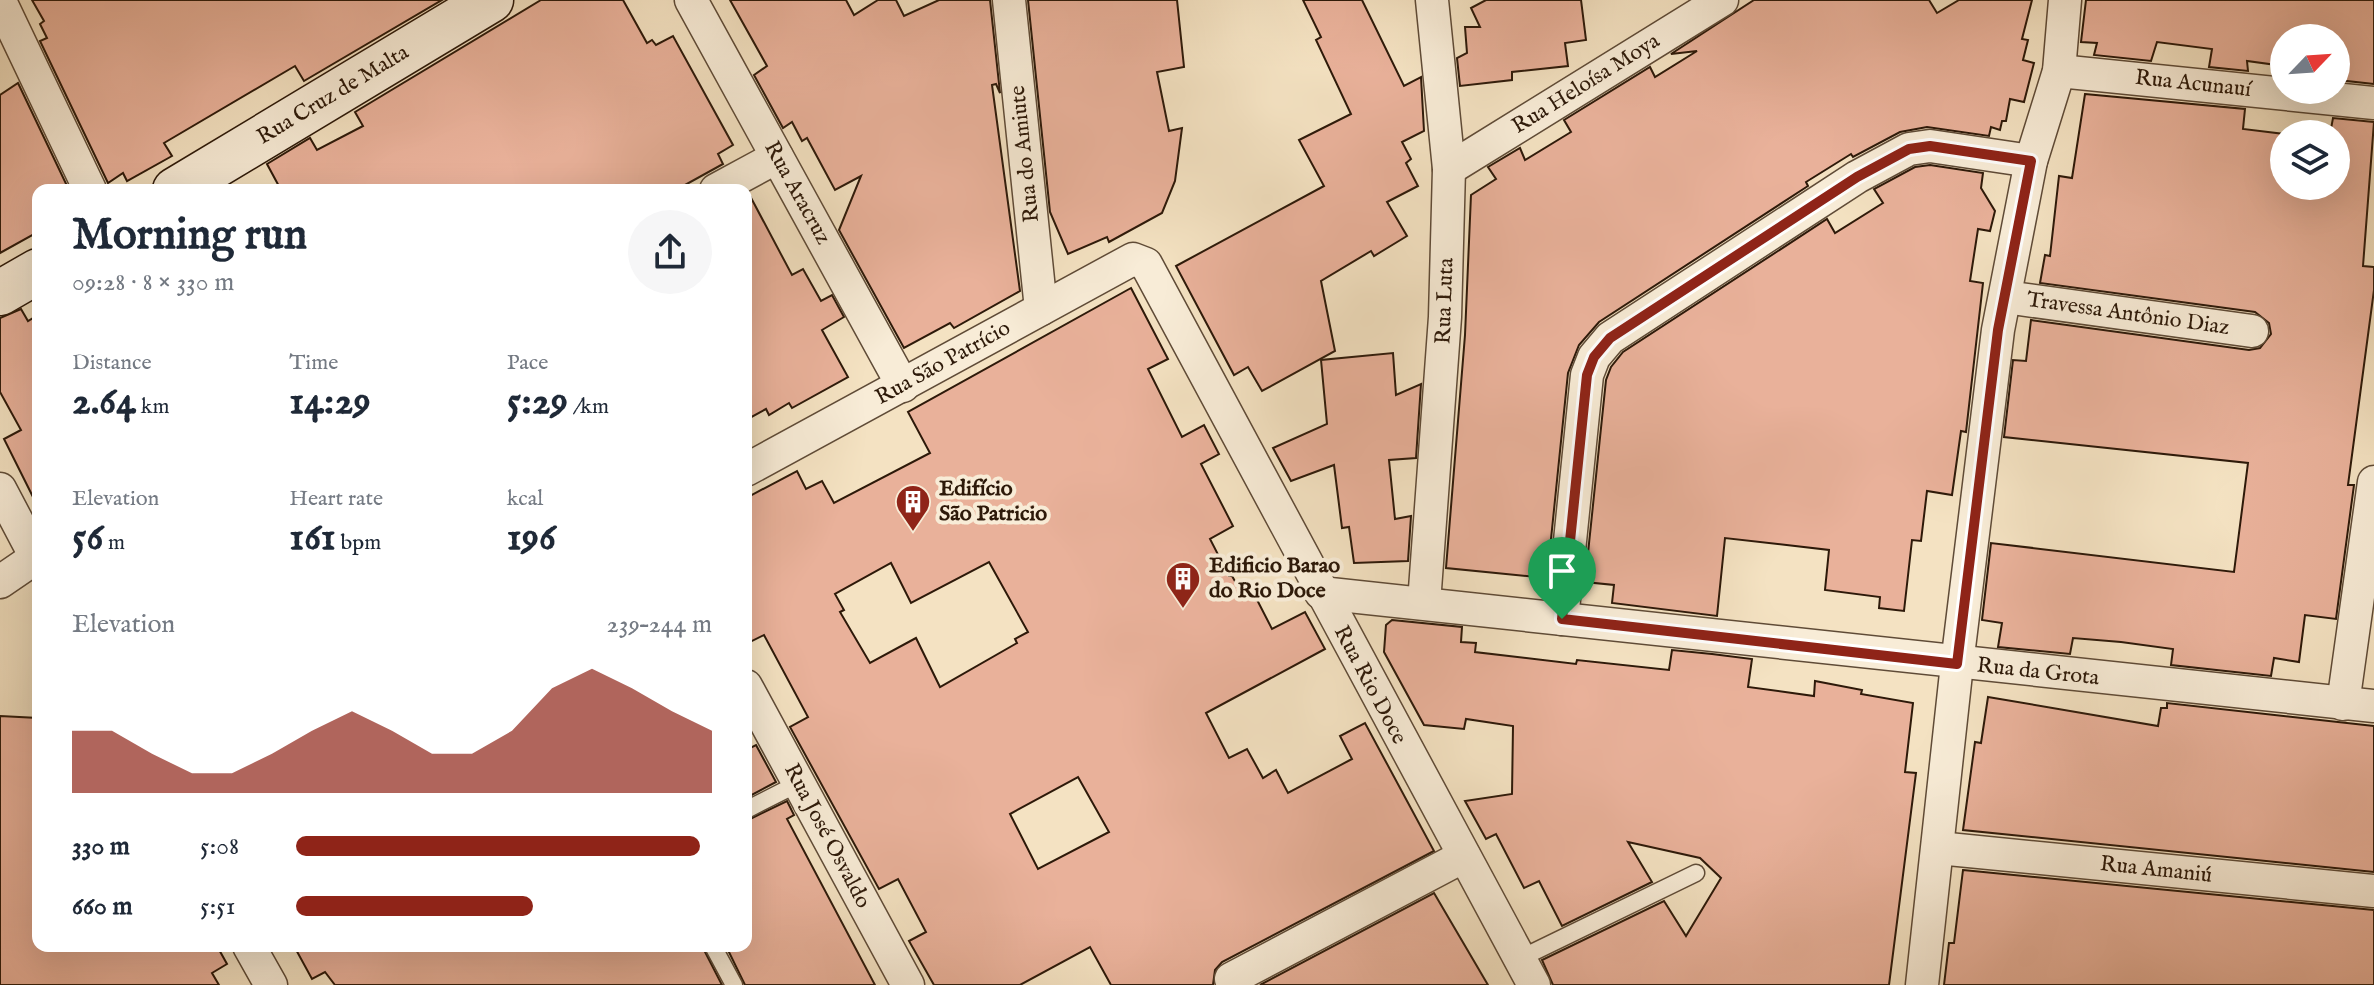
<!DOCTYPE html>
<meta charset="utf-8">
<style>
:root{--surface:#fff;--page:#f6f6f7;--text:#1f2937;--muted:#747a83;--accent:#8f2418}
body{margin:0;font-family:"IM FELL English",serif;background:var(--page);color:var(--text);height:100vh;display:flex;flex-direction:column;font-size:30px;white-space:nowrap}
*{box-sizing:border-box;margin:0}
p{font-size:26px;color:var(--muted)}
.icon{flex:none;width:44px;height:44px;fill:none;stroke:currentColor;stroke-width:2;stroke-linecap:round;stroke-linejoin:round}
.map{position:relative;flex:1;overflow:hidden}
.sheet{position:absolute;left:32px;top:184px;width:720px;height:768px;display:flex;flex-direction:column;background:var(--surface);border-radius:16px;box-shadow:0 8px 32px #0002}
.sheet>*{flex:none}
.needle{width:52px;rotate:65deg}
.buttons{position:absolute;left:2270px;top:24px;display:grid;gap:16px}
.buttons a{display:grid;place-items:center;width:80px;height:80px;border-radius:50%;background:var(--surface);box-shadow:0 8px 32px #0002;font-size:40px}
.pin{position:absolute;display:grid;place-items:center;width:68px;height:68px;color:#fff;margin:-82px -34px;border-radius:50% 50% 50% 0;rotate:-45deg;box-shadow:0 0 8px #0007}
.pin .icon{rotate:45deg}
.round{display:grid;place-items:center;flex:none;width:84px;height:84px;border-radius:42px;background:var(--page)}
.head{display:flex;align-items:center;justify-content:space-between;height:136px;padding:0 40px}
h1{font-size:44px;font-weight:700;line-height:60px}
.metrics{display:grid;grid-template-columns:repeat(3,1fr);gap:12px;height:136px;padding:8px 40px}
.metrics div{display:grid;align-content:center}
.metrics b{font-size:40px;font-weight:700}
.metrics small{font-size:22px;font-weight:400}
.metrics p{font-size:22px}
.chart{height:224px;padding:16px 40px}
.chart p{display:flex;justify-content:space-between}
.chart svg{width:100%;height:144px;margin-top:8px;fill:var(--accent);opacity:.7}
ul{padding:0 40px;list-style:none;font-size:26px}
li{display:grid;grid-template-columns:128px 96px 1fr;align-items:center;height:60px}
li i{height:20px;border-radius:10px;background:var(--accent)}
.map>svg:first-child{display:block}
.building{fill:#e9b19a;stroke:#2d1909;stroke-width:2;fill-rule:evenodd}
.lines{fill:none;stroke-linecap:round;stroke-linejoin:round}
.lane-casing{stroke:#5f4b37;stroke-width:19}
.street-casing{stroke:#5f4b37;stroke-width:35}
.secondary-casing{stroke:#2d1909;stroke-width:47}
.lane{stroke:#f8ecd7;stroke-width:16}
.street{stroke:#f8ecd7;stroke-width:32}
.secondary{stroke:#f8ecd7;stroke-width:44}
.route-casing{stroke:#fff;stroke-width:16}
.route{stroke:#8f2418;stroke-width:10}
.labels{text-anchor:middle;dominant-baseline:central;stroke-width:8;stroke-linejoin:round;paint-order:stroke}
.street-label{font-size:22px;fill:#2d1909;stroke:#f8ecd7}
.poi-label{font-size:22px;font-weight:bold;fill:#2d1909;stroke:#f8ecd7;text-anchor:start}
</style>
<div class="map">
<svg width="2374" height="985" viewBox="0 0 2374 985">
<rect width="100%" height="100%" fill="#f4e2c2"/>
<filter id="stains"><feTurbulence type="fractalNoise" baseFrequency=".0025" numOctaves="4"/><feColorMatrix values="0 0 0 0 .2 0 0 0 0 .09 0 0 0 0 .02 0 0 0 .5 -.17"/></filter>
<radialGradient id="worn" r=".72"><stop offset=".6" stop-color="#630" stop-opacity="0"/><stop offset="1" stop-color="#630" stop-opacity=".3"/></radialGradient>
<g class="building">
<polygon points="32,0 442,0 304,81 295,66 164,143 172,156 127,181 123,173 108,183 40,41 47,38 40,24 44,21"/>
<polygon points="541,0 623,0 647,43 652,40 656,45 673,36 733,145 718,154 723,164 676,190 281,190 267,164 310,138 317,150 363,126 355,112"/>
<polygon points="730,0 846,0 854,15 878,0 896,0 904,16 939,0 990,0 1000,93 996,84 992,85 1020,291 954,328 950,323 904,348 839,230 861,176 835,190 807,138 802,141 792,122 783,128 754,75 767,66"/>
<polygon points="1028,0 1177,0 1184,67 1157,72 1169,131 1182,128 1175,181 1162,213 1109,242 1107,237 1068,254 1050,212"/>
<polygon points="1303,0 1362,0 1404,86 1421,77 1424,131 1402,142 1411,159 1406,163 1418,186 1387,202 1407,236 1374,256 1371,251 1321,281 1335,351 1262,391 1248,367 1234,375 1176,266 1324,186 1299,140 1351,114 1316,40 1321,37"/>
<polygon points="1486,0 1581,0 1586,40 1565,43 1568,66 1512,72 1512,80 1460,86 1457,58 1467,53 1465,27 1480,27 1471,8"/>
<polygon points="1754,0 1929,0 1937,13 1959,0 2032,0 2022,39 2028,40 2023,60 2034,63 2024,102 2010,99 2006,121 2002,121 2000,130 1991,127 1989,136 1927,127 1900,132 1853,157 1851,154 1806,182 1808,186 1599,322 1579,345 1568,373 1547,578 1446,568 1465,335 1471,195 1496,179 1488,167 1520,148 1525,160 1571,132 1564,120 1650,67 1655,77 1697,51 1671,54"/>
<polygon points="2086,0 2374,0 2374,84 2338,80 2340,59 2336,59 2336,38 2284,38 2284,66 2247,61 2248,71 2209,67 2212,49 2157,42 2151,61 2094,55 2097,43 2081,42"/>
<polygon points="18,83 69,190 38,190 38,232 0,253 0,95"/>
<polygon points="2085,94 2245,109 2243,129 2284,134 2284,186 2336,186 2336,134 2330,134 2333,118 2374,122 2363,266 2374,267 2374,290 2348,485 2354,485 2336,619 2305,615 2299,662 2274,658 2271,676 2171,665 2173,649 2121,642 2073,638 2070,654 1998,647 2002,623 1982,620 1991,543 2234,572 2248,463 2004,437 2013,360 2026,361 2031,320 2249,350 2260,348 2271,334 2269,323 2255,312 2040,283 2045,255 2050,256 2059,176 2072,178"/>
<polygon points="1930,165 1983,173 1981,188 1995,211 1990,231 1978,229 1970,281 1983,283 1966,432 1961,431 1952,495 1927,491 1921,541 1912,540 1904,611 1879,608 1880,597 1825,590 1829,550 1725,538 1717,616 1612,603 1614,585 1585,582 1606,380 1611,367 1623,352 1827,219 1835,233 1883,203 1874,189 1915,167"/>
<polygon points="749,194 792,275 803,269 821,301 832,295 844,317 822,330 848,377 792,408 789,403 769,415 766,409 746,420 746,195"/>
<path d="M1131,288L1168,359L1148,369L1182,437L1204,425L1219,454L1201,464L1233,526L1210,539L1229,576H1232L1244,597L1253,592L1272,629L1305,612L1325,649L1206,713L1229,758L1247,749L1263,778L1276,770L1288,793L1352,759L1340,736L1365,723L1434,851L1222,962L1215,970L1213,985H1111L1090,947L1020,985H934L909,941L926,932L898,879L879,889L790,727L808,717L764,635L746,644V498L797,471L806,489L822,481L834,503L930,453L908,412ZM989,562L1028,632L1015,639L1017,643L940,687L916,638L870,663L840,612L844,610L835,594L891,563L911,603ZM1078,777L1109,832L1038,869L1010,814Z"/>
<polygon points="21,309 28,321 38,315 38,507 4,439 21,430 0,392 0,318"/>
<polygon points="1393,353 1396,395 1421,384 1416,458 1389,460 1395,519 1411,516 1408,561 1354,563 1349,527 1342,528 1334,465 1291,481 1273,448 1327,424 1321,360"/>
<polygon points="1392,620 1462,627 1461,642 1476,643 1475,652 1576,664 1577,660 1669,670 1672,650 1712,654 1752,659 1748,687 1814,696 1815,681 1862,690 1861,694 1913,703 1905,772 1916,773 1889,985 1553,985 1542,960 1664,901 1686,936 1721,878 1700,858 1628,842 1652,882 1562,926 1539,881 1524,888 1496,834 1486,839 1465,801 1512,794 1513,726 1466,719 1464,729 1424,725 1384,652 1386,625"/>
<polygon points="1988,697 2158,726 2161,708 2167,708 2167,703 2374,726 2374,872 1963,830 1975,742 1981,743"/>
<polygon points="0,716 38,718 38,946 217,946 227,964 212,973 219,985 0,985"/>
<polygon points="756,745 776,782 746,798 746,750"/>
<polygon points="787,801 794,815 787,819 875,985 745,985 726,946 746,946 746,821"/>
<polygon points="1963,870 2374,910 2374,985 1944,985 1949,943 1954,943"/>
<polygon points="1434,893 1488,985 1260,985"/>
<polygon points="294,946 702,946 722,985 335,985 325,972 312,979"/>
</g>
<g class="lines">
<defs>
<g id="lane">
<polyline points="746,810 799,783"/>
<polyline points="713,946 734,985"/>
<polyline points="1519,959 1696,873"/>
</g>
<g id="street">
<polyline points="691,0 903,386"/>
<polyline points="1009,0 1041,309"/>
<polyline points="0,1 90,190"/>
<polyline points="2059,71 2374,103"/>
<polyline points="1449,169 1722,0"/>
<polyline points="716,190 777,157"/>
<polyline points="2005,297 2252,331"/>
<polyline points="746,470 1133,259 1146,264 1534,985"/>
<polyline points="0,489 38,561"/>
<polyline points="0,582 38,556"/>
<polyline points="1321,593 2374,706"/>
<polyline points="1424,603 1445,317 1449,169 1432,0"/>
<polyline points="1562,619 1587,375 1594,357 1610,338 1857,177 1909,149 1930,146 2031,161"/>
<polyline points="746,686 908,985"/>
<polyline points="2343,704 2374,482"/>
<polyline points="1938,848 2374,891"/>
<polyline points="249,946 271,985"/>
<polyline points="1231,979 1464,856"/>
<polyline points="1922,985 1957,664 1998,330 2031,161 2059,71 2065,0"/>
</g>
<g id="secondary">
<polyline points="175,190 491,0"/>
<polyline points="0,293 38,271"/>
</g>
</defs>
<use href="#lane" class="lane-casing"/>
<use href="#street" class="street-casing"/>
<use href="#secondary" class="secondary-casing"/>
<use href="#lane" class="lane"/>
<use href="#street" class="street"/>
<use href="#secondary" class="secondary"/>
</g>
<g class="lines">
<defs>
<polygon id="route" points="1930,146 2031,161 1998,330 1957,664 1562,619 1587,375 1594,357 1610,338 1857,177 1909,149"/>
</defs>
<use href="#route" class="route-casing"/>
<use href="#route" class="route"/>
</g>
<defs>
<symbol id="building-pin" viewBox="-11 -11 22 30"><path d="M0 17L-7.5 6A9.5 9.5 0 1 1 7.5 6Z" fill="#8f2418" stroke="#f8ecd7"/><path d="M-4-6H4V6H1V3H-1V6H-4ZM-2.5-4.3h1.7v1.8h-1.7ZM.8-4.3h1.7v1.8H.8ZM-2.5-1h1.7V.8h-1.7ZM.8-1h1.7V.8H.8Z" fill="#fff"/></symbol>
</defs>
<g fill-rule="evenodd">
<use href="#building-pin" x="893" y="482" width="40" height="54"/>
<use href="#building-pin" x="1163" y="559" width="40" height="54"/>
</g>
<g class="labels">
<g class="street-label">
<text transform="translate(1586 84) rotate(-32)">Rua Heloísa Moya</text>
<text transform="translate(2193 84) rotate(6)">Rua Acunauí</text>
<text transform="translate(333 95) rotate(-31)">Rua Cruz de Malta</text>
<text transform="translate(1025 154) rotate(-96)">Rua do Amiute</text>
<text transform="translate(797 193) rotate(61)">Rua Aracruz</text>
<text transform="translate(1445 301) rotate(-88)">Rua Luta</text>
<text transform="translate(2128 314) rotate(8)">Travessa Antônio Diaz</text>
<text transform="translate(943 363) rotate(-29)">Rua São Patrício</text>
<text transform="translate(2038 672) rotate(6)">Rua da Grota</text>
<text transform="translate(1370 685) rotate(62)">Rua Rio Doce</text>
<text transform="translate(827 836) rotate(62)">Rua José Osvaldo</text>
<text transform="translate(2156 870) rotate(6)">Rua Amaniú</text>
</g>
<g class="poi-label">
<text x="939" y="489">Edifício<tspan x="939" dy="25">São Patricio</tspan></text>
<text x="1209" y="566">Edificio Barao<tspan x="1209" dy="25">do Rio Doce</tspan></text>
</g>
</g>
<rect width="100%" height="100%" filter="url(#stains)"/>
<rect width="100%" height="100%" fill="url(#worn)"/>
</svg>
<div class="buttons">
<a><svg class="needle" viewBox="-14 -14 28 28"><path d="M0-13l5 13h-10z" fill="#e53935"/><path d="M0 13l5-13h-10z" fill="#747a83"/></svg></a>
<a><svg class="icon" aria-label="layers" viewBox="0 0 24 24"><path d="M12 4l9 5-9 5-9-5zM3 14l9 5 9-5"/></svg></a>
</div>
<div class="pin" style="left:1562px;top:619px;background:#1e9e55"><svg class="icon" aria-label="arrive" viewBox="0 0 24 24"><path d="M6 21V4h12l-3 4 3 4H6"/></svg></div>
<section class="sheet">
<div class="head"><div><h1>Morning run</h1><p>09:28 · 8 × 330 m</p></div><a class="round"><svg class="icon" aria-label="share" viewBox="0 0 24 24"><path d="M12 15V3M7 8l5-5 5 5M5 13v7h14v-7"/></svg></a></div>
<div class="metrics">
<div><p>Distance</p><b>2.64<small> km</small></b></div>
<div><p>Time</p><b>14:29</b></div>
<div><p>Pace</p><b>5:29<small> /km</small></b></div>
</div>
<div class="metrics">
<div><p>Elevation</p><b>56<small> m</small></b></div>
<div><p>Heart rate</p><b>161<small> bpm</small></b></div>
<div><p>kcal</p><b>196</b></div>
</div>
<div class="chart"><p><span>Elevation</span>239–244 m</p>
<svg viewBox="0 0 160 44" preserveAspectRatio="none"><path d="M0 44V25L10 25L20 32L30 38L40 38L50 32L60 25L70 19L80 25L90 32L100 32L110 25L120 12L130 6L140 12L150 19L160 25V44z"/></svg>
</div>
<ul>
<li><b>330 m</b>5:08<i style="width:97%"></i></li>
<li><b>660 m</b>5:51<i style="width:57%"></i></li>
</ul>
</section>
</div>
